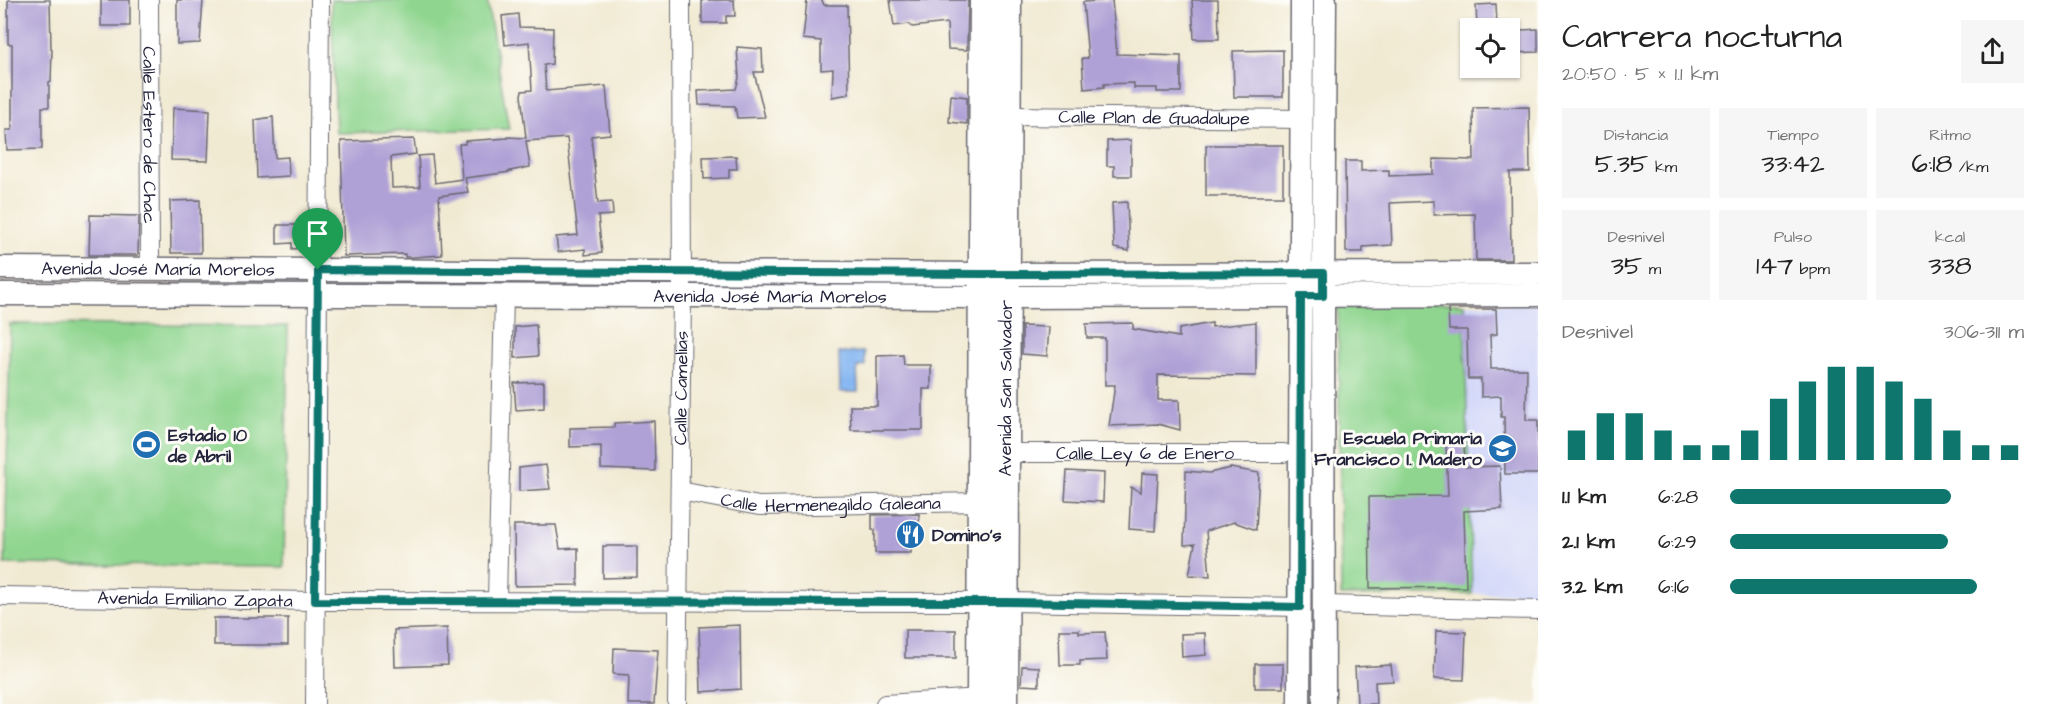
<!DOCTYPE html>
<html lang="es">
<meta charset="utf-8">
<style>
:root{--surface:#fff;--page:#f6f6f6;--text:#222;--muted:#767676;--accent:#0f766e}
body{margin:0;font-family:"Architects Daughter",sans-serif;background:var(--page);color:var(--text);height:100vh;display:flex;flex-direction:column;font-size:22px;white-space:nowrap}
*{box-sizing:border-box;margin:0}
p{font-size:20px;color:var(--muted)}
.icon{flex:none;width:33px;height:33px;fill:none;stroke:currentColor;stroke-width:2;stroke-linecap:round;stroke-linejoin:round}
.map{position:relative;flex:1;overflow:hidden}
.drawer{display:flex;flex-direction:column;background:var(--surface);width:510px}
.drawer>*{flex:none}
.controls{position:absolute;left:1460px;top:18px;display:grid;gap:12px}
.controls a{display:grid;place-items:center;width:60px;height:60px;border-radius:0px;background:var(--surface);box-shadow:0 2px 4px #0004;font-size:30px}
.pin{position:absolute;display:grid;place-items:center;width:51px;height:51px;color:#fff;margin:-62px -26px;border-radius:50% 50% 50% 0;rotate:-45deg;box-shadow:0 0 6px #0007}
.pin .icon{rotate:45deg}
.round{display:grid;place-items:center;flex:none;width:63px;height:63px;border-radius:0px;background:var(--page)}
.headline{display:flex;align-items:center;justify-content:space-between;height:102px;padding:0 24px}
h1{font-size:33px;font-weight:600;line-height:45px}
.stats{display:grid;grid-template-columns:repeat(3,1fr);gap:9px;height:102px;padding:6px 24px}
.stats div{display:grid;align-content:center;border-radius:0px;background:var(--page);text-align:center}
.stats b{font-size:26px;font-weight:600}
.stats small{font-size:16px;font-weight:400}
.stats p{font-size:16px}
.chart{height:168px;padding:12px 24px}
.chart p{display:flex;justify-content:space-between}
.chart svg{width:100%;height:108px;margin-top:6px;stroke:var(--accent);stroke-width:6}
ul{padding:0 24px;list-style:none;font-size:20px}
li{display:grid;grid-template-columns:96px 72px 1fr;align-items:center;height:45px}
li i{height:15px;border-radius:8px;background:var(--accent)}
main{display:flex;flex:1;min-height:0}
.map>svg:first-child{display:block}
.built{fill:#d3d8f9}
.green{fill:#8fd58f;stroke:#587c65;stroke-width:1.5}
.water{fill:#86b7f2;stroke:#546c96;stroke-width:1.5}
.building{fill:#afa1d6}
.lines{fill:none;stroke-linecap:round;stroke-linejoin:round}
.minor-casing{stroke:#6a6870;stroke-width:20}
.tertiary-casing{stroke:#6a6870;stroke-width:25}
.primary-casing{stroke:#6a6870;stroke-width:31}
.minor{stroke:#fff;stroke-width:18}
.tertiary{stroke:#fff;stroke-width:22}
.primary{stroke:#fff;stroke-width:28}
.route-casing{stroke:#fff;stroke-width:12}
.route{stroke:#0f766e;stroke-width:8}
.labels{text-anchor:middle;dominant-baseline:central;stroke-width:6;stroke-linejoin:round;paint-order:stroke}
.street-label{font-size:18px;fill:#22223b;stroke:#fdfcf7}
.poi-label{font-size:18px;font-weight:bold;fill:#22223b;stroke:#fdfcf7;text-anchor:start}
</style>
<main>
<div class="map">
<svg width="1538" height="704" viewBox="0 0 1538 704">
<rect width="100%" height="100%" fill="#fdfcf7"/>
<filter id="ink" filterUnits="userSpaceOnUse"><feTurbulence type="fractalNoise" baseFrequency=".0167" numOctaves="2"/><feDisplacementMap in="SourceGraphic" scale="12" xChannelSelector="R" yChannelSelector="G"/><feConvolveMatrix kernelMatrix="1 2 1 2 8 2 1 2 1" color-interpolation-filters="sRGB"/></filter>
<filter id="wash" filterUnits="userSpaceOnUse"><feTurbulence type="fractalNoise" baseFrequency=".008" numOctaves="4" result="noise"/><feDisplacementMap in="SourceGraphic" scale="24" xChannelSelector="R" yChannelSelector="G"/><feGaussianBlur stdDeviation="1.35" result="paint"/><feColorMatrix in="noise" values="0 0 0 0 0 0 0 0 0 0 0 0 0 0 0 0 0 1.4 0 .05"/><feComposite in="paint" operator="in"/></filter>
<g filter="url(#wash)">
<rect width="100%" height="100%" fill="#f1ead3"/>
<polygon class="built" points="1538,303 1538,593 1472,594 1464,304"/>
<g class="green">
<polygon points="331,0 487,0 509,129 336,133"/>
<polygon points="1338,303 1464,304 1472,594 1341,596"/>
<polygon points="10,324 288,326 284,567 5,564"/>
</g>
<polygon class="water" points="864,352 865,366 857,367 858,392 840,392 839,353"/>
<g id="blocks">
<g class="building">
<polygon points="8,0 50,0 51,49 52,49 51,82 49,82 49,107 42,107 42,149 7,150 6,130 12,130 12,44 8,44"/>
<rect x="101" y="0" width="29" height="26"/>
<polygon points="177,0 203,0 200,43 177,44"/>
<polygon points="702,0 734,0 735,16 726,16 726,23 702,23"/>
<polygon points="807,0 822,0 824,5 847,5 849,94 832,97 833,69 821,70 821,41 803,39"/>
<polygon points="890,0 968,0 967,50 948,49 947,23 912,27 909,24 894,26"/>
<polygon points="1112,0 1117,54 1181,56 1181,92 1157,92 1157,88 1134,88 1134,83 1104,84 1104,87 1084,89 1082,58 1088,58 1083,2"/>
<polygon points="1192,0 1218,0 1219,39 1194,39"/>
<polygon points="1496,4 1497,28 1477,28 1476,5"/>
<polygon points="518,14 519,27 553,28 552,64 544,65 546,91 606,86 610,134 591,136 598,203 612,202 613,215 598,216 602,253 585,255 585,249 558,252 556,237 578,235 567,138 526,141 530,167 510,171 511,172 465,178 468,192 439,196 442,255 414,257 405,257 405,254 344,256 341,141 414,139 416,154 391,157 392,188 420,187 418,156 432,155 435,183 462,179 459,144 465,144 465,141 508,138 508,137 526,138 521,95 522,91 532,90 529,42 505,45 502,16"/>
<polygon points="1538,29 1538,52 1509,53 1509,31"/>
<polygon points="737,47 762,49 763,72 754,72 765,117 737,118 735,106 699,105 698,91 736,89 739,78"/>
<polygon points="1283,50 1283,97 1234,97 1233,51"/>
<polygon points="951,95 967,97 967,124 949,122"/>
<polygon points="1529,107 1530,172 1510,172 1511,260 1476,260 1475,214 1434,215 1433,201 1390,203 1392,245 1363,247 1363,252 1346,252 1345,161 1361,161 1361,171 1389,170 1389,176 1433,174 1433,159 1474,160 1473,108"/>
<polygon points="173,108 210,110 208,161 171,160"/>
<polygon points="273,117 275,158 288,157 289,176 257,178 255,120"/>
<polygon points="1131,140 1131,176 1114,176 1114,166 1107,166 1107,141"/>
<rect x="1206" y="145" width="77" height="51"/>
<polygon points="736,156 737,169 729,169 729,178 704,179 703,157"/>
<polygon points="200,200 201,253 171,253 170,201"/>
<polygon points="1127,202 1129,251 1114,248 1112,203"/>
<polygon points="90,215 139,216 138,255 89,255"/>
<polygon points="277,225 304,225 306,248 292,249 292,243 277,244"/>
<polygon points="1448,309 1496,309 1497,334 1490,335 1491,369 1527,369 1526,420 1538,420 1538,474 1505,474 1504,417 1501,417 1501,396 1481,397 1481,379 1468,379 1467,330 1449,330"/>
<polygon points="1256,322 1256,376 1158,375 1158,400 1179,400 1180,430 1158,424 1109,426 1115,385 1105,385 1105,338 1087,338 1086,324 1133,323 1133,329 1179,337 1179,329 1212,323 1212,327"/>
<polygon points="536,325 538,356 515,358 515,327"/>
<polygon points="1022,326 1049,327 1047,356 1022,354"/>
<polygon points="903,355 904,365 931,365 931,389 923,389 923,430 851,430 850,406 877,406 877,356"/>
<polygon points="544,382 544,408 516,410 514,383"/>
<polygon points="654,421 655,471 601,469 601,446 570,447 570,428 614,427 614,423"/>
<polygon points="1464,442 1465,467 1500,466 1502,509 1464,511 1466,587 1370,588 1369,497 1448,496 1446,443"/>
<polygon points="546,465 550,489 519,491 519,468"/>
<polygon points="1231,468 1259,473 1256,530 1234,522 1206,531 1210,576 1189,575 1195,544 1184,545 1186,471 1209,473"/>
<polygon points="1067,471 1104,473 1103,502 1065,500"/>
<polygon points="1142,473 1158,474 1155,531 1129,529 1131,487 1141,492"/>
<polygon points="919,514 919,539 911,539 911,553 875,553 875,530 872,530 872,515"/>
<polygon points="514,525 556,525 560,549 578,548 578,585 515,586"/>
<polygon points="603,546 637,546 637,577 603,578"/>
<rect x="214" y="618" width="74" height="27"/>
<polygon points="740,625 741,689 701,692 699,627"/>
<polygon points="447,628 448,665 395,667 394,630"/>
<rect x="905" y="630" width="51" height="28"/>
<polygon points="1059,630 1079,630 1079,633 1105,632 1107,660 1080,661 1080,665 1060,665"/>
<polygon points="1436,631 1466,632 1464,680 1434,679"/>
<polygon points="1205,633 1206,655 1182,657 1181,634"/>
<polygon points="614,648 658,650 654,704 628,704 629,675 613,674"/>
<rect x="1255" y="664" width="28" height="24"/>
<polygon points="1391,665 1393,681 1375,682 1376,704 1357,704 1355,667"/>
<polygon points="1022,666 1039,667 1039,686 1021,685"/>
</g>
</g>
</g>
<g filter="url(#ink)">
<use href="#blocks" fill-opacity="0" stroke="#6a6870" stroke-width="1.5"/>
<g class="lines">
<defs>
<g id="minor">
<path id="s1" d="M149,0L150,269"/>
<path id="s2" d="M1007,116L1301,119"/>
<path id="s3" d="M1005,453H1284"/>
<path id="s4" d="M680,491L759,506L982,502"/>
<path id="s5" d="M0,596L315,601L1005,602L1300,607"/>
<polyline points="497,600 504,296"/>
<polyline points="1324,605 1538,610"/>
<polyline points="315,704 320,0"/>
<path id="s6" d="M677,704L682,296L681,0"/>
<polyline points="885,704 981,698"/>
</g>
<g id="tertiary">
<path id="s7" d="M0,268L983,274L1538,273"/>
<path id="s8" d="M0,294L983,297L1538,295"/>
<polyline points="1299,704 1302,0"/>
<polyline points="1324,704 1323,296 1325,0"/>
</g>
<g id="primary">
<polyline points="981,704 984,0"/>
<path id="s9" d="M1004,704L1007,0"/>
</g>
</defs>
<use href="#minor" class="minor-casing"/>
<use href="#tertiary" class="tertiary-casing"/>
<use href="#primary" class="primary-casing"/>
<use href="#minor" class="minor"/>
<use href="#tertiary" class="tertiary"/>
<use href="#primary" class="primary"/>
</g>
</g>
<g class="lines" filter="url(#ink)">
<defs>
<polygon id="route" points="318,270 983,274 1323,273 1323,296 1301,296 1300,607 1005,602 315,601"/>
</defs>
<use href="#route" class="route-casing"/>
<use href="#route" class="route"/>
</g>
<defs>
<symbol id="stadium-disc" viewBox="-11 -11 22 22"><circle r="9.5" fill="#1f6fb2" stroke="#fdfcf7"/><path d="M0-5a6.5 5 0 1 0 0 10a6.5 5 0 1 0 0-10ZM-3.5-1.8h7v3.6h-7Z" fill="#fff"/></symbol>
<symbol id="school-disc" viewBox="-11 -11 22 22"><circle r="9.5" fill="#1f6fb2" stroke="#fdfcf7"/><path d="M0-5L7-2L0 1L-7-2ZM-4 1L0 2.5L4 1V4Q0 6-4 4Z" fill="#fff"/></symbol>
<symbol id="restaurant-disc" viewBox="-11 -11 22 22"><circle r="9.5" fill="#1f6fb2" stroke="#fdfcf7"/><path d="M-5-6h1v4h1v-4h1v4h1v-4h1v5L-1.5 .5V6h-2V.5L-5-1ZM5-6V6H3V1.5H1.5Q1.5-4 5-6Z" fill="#fff"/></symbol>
</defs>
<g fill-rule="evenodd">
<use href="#stadium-disc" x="130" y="428" width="33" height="33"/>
<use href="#school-disc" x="1486" y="432" width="33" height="33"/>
<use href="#restaurant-disc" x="894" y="518" width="33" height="33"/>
</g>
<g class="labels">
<g class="street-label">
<text stroke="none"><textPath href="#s2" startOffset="147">Calle Plan de Guadalupe</textPath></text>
<text stroke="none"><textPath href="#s1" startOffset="135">Calle Estero de Chac</textPath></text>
<text stroke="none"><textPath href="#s7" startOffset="158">Avenida José María Morelos</textPath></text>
<text stroke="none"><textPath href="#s8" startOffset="770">Avenida José María Morelos</textPath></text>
<text stroke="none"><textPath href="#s6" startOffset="316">Calle Camelias</textPath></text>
<text stroke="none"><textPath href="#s9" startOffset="316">Avenida San Salvador</textPath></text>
<text stroke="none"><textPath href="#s3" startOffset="140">Calle Ley 6 de Enero</textPath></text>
<text stroke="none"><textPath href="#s4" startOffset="152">Calle Hermenegildo Galeana</textPath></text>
<text stroke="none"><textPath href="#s5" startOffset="195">Avenida Emiliano Zapata</textPath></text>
</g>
<g class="poi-label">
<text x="168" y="435">Estadio 10<tspan x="168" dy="21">de Abril</tspan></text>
<text x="1482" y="438" text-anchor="end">Escuela Primaria<tspan x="1482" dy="21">Francisco I. Madero</tspan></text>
<text x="932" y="535">Domino's</text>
</g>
</g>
</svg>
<div class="controls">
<a><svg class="icon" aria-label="locate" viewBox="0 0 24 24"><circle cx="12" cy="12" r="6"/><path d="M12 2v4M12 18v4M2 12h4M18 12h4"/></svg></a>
</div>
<div class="pin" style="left:318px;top:270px;background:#1e9e55"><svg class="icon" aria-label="arrive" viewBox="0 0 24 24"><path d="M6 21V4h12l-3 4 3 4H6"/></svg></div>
</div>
<section class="drawer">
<div class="headline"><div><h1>Carrera nocturna</h1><p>20:50 · 5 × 1.1 km</p></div><a class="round"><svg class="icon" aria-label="share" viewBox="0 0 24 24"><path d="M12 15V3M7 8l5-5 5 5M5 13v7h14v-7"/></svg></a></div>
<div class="stats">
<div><p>Distancia</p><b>5.35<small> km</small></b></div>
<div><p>Tiempo</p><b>33:42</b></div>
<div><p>Ritmo</p><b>6:18<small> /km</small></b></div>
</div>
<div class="stats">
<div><p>Desnivel</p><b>35<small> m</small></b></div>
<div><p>Pulso</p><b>147<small> bpm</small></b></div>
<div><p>kcal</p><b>338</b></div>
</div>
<div class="chart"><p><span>Desnivel</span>306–311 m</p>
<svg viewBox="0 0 160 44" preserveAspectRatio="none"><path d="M5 44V32M15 44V25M25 44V25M35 44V32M45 44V38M55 44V38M65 44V32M75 44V19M85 44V12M95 44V6M105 44V6M115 44V12M125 44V19M135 44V32M145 44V38M155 44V38"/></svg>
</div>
<ul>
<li><b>1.1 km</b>6:28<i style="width:75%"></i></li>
<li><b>2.1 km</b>6:29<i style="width:74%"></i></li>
<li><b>3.2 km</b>6:16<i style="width:84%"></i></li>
</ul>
</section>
</main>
